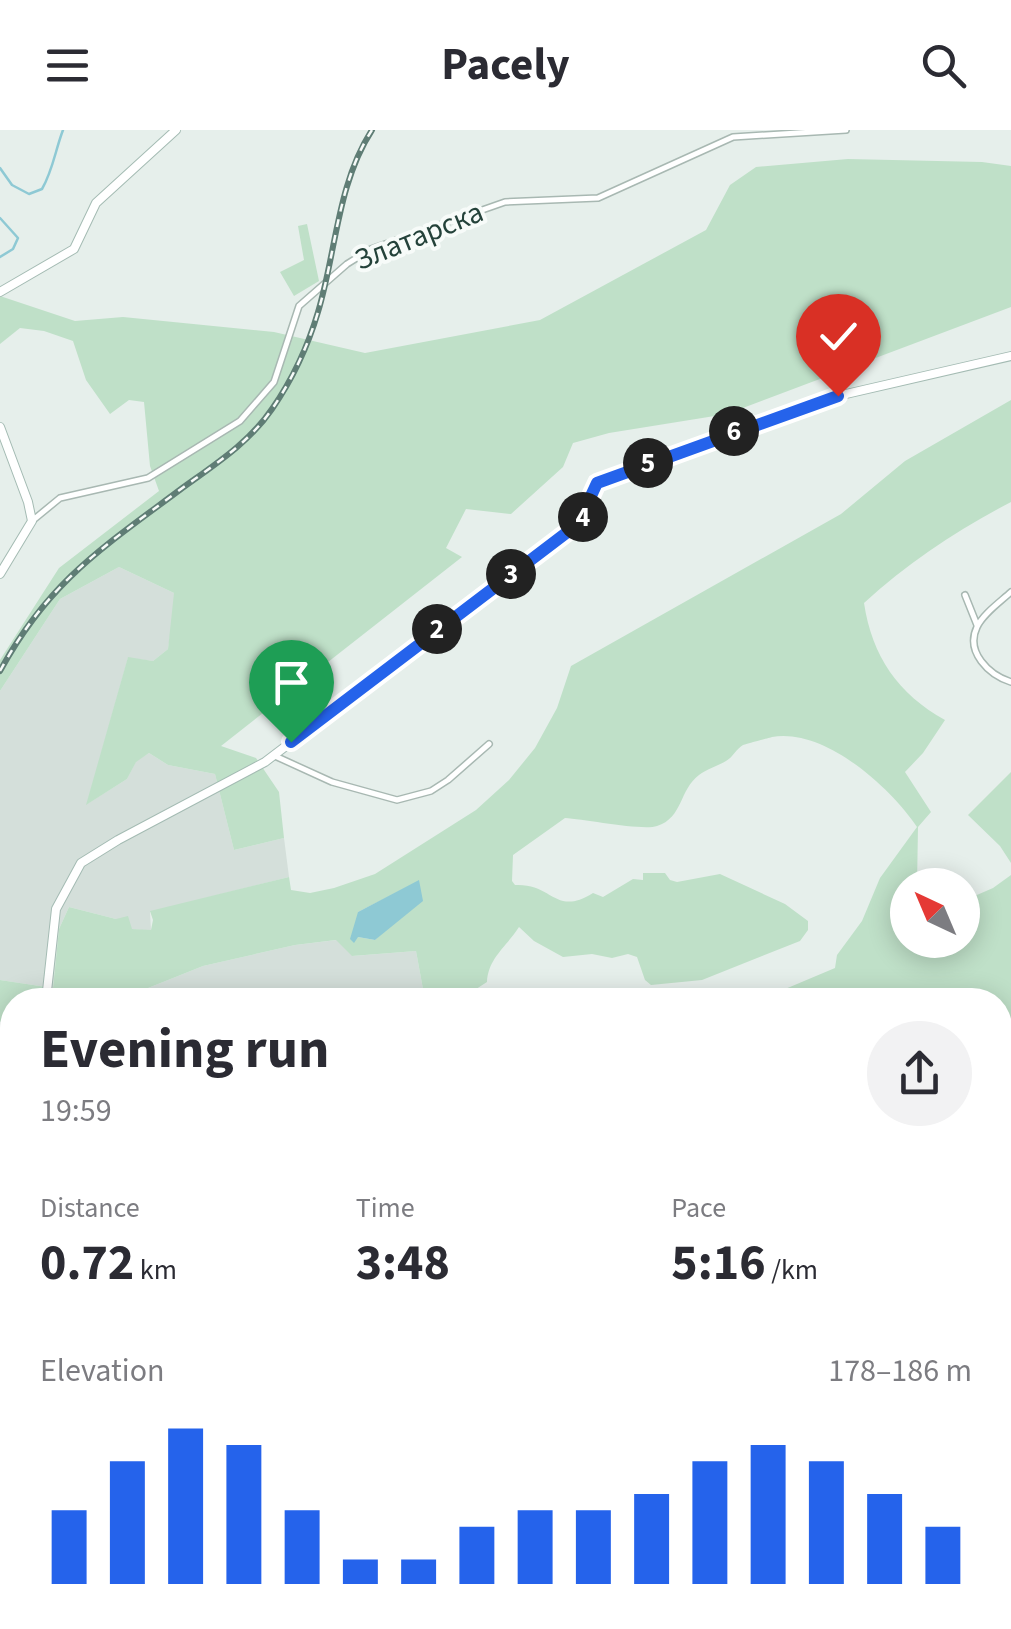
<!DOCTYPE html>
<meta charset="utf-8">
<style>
:root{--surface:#fff;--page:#f2f2f3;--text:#2b2b33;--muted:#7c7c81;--accent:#2563eb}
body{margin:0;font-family:"Source Sans 3",sans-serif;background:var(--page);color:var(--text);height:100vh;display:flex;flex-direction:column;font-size:38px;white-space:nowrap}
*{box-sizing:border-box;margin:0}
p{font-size:32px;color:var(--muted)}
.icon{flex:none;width:55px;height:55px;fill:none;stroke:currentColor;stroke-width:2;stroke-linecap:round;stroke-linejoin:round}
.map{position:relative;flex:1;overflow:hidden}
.drawer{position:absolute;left:0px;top:858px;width:1012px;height:642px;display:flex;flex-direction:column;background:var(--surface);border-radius:40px 40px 0 0;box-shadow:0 5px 25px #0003}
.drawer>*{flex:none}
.needle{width:65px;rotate:316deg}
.controls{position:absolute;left:890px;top:738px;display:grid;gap:20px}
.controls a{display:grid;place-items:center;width:90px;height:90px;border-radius:50%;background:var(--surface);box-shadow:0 5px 25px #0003;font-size:50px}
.pin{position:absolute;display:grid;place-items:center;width:85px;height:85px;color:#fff;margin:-102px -42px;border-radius:50% 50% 50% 0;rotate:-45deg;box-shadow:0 0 10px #0007}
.pin .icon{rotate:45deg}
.km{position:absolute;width:50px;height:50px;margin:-25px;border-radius:50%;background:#222;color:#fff;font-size:28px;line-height:50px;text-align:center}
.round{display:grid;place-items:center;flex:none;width:105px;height:105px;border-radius:52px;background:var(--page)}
.overview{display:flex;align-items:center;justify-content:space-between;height:170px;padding:0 40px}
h1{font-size:55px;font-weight:700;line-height:75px}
.metrics{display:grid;grid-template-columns:repeat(3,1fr);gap:15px;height:170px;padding:10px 40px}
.metrics div{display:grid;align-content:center}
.metrics b{font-size:50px;font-weight:700}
.metrics small{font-size:28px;font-weight:400}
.metrics p{font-size:28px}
.chart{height:280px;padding:20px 40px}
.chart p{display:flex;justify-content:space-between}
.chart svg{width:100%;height:180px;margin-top:10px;stroke:var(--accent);stroke-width:6}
header{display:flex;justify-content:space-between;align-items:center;height:130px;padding:0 40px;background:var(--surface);font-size:45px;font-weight:700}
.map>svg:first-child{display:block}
.built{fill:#d4dfda}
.green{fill:#bfe0c8;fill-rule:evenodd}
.water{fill:#8ec9d4}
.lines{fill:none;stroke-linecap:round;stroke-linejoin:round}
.stream{stroke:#8ec9d4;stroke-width:2.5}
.street-casing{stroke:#a8b8b2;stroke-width:8}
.secondary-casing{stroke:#a4bbb3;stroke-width:10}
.primary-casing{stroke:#c2cac8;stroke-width:11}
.street{stroke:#fff;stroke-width:5}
.secondary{stroke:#fff;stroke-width:8}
.primary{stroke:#6aa596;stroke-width:9}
.rail-casing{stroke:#5f7d75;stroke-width:6}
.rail{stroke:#f7fbf9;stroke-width:2.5;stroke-dasharray:8;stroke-linecap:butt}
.primary-bridge-casing{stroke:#c2cac8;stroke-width:11;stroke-linecap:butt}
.primary-bridge{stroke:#6aa596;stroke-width:9}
.route-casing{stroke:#fff;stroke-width:20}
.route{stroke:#2563eb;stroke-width:12}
.labels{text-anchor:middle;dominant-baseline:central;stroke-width:8;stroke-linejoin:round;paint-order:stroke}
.street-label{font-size:30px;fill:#24423a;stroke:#f7fbf9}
</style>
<header><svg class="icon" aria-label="menu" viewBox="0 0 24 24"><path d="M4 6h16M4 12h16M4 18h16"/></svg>Pacely<svg class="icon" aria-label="search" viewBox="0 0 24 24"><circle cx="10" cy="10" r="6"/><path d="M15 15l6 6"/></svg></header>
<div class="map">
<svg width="1011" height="1499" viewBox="0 0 1011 1499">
<rect width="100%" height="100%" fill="#e6efeb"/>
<g class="built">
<polygon points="119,437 174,463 175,473 168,519 153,531 128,528 87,674 127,649 136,631 149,623 168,635 215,644 234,720 284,708 289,747 150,782 151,801 132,799 116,789 69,777 59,799 53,858 0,850 0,561 60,469"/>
<polygon points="337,810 353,826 416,821 425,870 118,870 203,836 295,815"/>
<polygon points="0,1063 12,1072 12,1266 8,1261 0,1266"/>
<polygon points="71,1488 193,1488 193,1499 66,1499"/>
<polygon points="358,1488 506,1488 511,1493 509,1499 360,1499"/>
</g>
<g class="green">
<polygon points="848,29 982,32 1011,36 1011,177 727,284 609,303 573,313 563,337 511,384 466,379 446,418 462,427 221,616 256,628 279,662 284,708 234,720 215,644 168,635 149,623 136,632 127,649 86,675 128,527 153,531 168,519 174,463 119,437 60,469 0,561 0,530 59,438 159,361 150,336 144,272 129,270 110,284 86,250 73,211 44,201 20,198 0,214 0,166 75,191 123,187 274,202 365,223 540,190 706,100 730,55 756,37"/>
<polygon points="307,94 319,151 294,166 280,142 304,130 298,96"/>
<path d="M1011,270V372C957,400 909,432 864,473C872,526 898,564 945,590L923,623L905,642L931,682L918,697L917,755H908V810H962L963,771L993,758L1011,745V1095L1000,1086V870H759L835,838L837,825L862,791L880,748L917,697C890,657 825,598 772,607C769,608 745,614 743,615C736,619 733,627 726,631C718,636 707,639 699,645C679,660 683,688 657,696C643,701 584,689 565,688L513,725L512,751L515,755C553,753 555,787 593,763L603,767L633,749L643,750V743H665L670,750L677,752L720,744L785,774L808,791V800L800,811L702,850L651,855L645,850L637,827L628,824L612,828L592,824L563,827L534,811L519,797C507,816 488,828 487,852L459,870H425L416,821L352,826L336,810L295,815L203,836L118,870H12V888L0,892V850L53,858L59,799L69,777L116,789L128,786L132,799L151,800L153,790L150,781L289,747L291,760L310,763L334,758L375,744L476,680L509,650L535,618L557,578L571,536L841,384L905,331ZM419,751L394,792L375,810L358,807V782Z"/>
<polygon points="1011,642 1011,733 1000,716 968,685"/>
<polygon points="0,950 12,960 12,1073 0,1063"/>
<polygon points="8,1260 12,1266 12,1488 66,1488 59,1499 0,1499 0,1266"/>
</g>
<polygon class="water" points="419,750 423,771 375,810 358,807 354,813 350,809 358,782"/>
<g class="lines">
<g class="stream">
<path d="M0,38L12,55L29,64L42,59C53,40 55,21 63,0"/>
<polyline points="0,88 18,108 13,119 0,127"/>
</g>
<defs>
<g id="street">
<polyline points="32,391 60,368 148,348 240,291 274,252 299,176 347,134 371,119 505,72 598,68 733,7 846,0"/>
<path d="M1011,462C1000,472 983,484 977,497C965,522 989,545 1011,552"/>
<polyline points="965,465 977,495"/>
<polyline points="275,626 332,652 397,670 431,661 448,650 489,614"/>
<polyline points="201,1488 219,1494 264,1488"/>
<polyline points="841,1499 855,1488"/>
</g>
<g id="secondary">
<polyline points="0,162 74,119 96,73 176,0"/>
<polyline points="0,297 28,372 32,391 0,444"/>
<polyline points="46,870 56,779 81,733 118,710 265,632 578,394 597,353 820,270 1011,226"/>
<polyline points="302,1488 312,1499"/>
</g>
<polyline id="primary" points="0,951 12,955"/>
</defs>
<use href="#street" class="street-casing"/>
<use href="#secondary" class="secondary-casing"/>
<use href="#primary" class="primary-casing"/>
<use href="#street" class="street"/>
<use href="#secondary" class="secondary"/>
<use href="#primary" class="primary"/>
<defs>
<g id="rail">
<path d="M0,541C49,451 102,418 181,359C214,335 249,313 272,279C292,250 308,216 318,182C336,123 337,54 372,0"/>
<polyline points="0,999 12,1016"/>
<polyline points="50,1499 56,1488"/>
</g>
</defs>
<use href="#rail" class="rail-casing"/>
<use href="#rail" class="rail"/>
<defs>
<polyline id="primary-bridge" points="239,1488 241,1499"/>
</defs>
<use href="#primary-bridge" class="primary-bridge-casing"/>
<use href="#primary-bridge" class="primary-bridge"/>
</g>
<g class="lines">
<defs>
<polyline id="route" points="291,612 578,394 597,353 838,266"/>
</defs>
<use href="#route" class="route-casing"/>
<use href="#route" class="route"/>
</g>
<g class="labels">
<g class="street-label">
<text transform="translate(419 106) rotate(-22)">Златарска</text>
</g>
</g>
</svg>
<div class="controls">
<a><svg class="needle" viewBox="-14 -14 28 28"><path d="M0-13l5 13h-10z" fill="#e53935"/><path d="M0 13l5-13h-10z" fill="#7c7c81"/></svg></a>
</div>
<div class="pin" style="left:291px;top:612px;background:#1e9e55"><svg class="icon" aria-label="arrive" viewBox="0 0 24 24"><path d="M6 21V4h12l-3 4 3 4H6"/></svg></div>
<div class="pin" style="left:838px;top:266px;background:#d93025"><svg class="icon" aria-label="check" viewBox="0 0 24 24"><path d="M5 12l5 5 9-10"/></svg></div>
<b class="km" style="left:437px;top:499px">2</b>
<b class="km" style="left:511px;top:444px">3</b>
<b class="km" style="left:583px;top:387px">4</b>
<b class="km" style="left:648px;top:333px">5</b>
<b class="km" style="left:734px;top:301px">6</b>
<section class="drawer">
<div class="overview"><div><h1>Evening run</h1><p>19:59</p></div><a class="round"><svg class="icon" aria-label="share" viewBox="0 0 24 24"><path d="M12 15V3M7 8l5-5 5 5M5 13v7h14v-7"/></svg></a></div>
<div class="metrics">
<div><p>Distance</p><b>0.72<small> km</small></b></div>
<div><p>Time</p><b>3:48</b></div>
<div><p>Pace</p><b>5:16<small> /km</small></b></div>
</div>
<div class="chart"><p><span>Elevation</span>178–186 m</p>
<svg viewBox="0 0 160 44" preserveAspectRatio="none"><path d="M5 44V26M15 44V14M25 44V6M35 44V10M45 44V26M55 44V38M65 44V38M75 44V30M85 44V26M95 44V26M105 44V22M115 44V14M125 44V10M135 44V14M145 44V22M155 44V30"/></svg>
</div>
</section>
</div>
